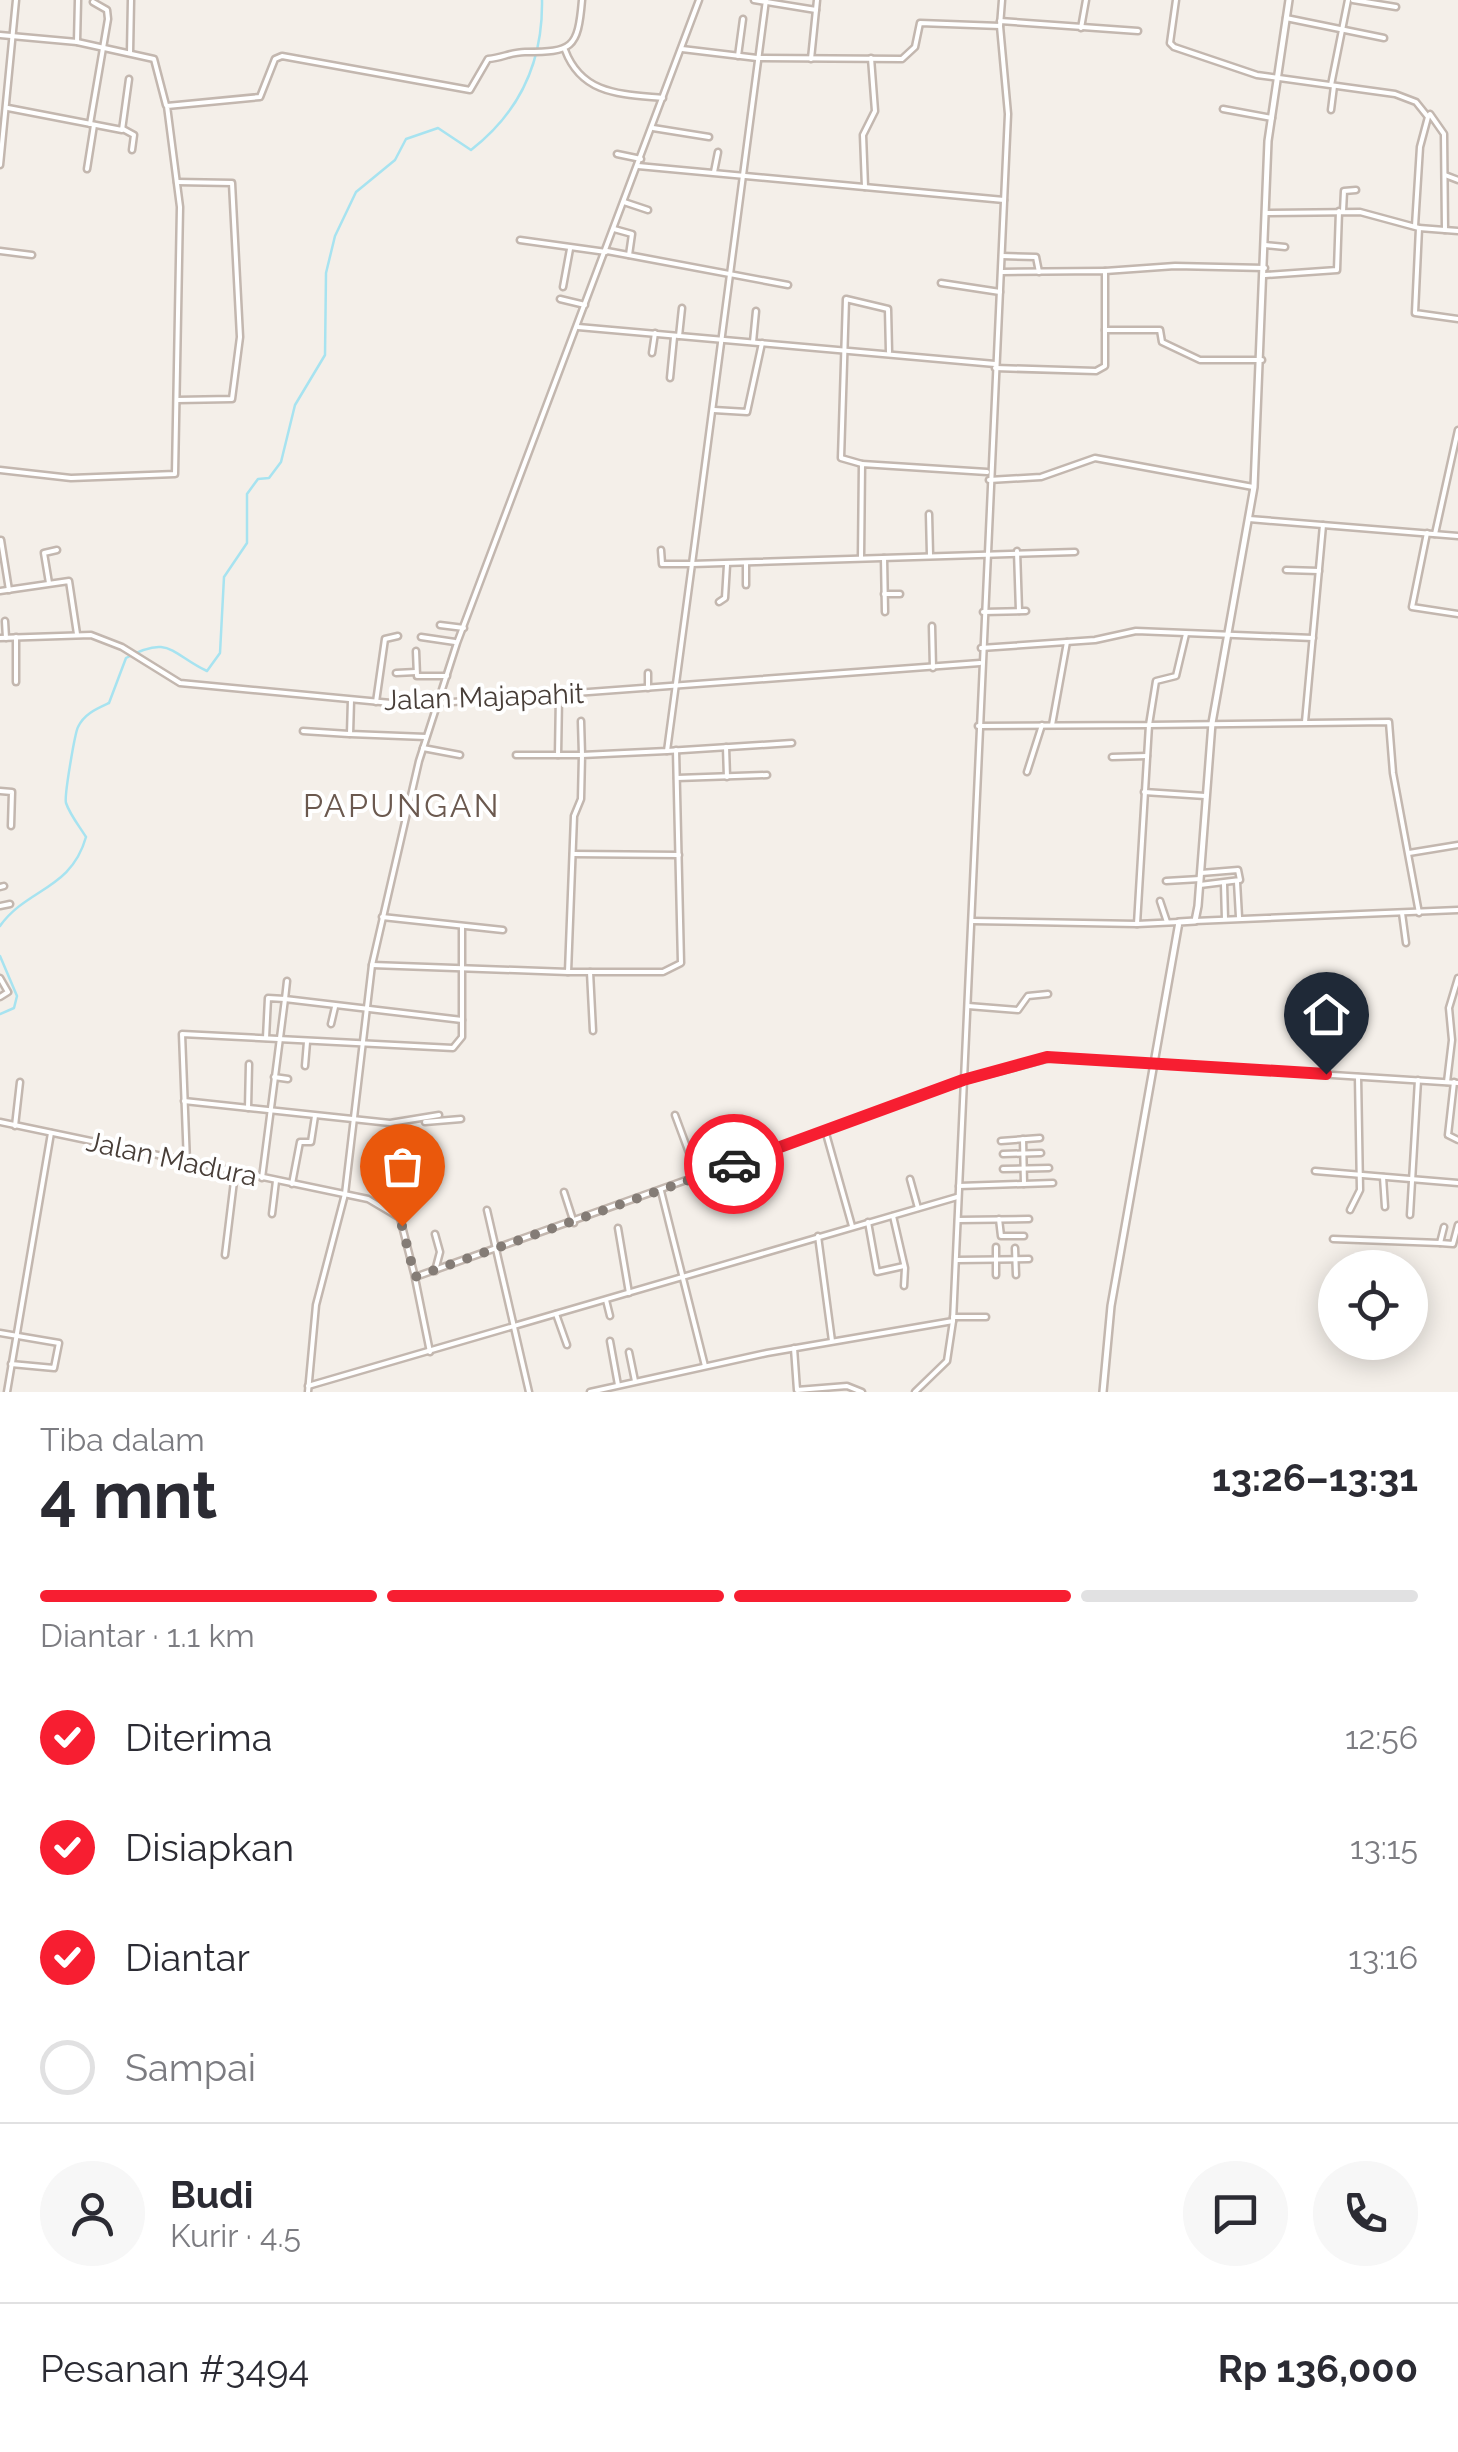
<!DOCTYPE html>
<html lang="id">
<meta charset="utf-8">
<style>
:root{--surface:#fff;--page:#f7f7f7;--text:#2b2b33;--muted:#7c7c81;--line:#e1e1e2;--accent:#f71e31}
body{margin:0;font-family:Raleway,sans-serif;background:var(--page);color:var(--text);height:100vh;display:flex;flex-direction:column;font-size:38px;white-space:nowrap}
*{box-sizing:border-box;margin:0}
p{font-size:32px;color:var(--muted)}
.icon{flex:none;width:55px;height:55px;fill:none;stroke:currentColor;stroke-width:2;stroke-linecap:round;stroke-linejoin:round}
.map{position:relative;height:1392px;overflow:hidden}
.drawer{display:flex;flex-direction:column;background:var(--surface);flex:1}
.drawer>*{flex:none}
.tools{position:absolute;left:1318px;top:1250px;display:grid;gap:20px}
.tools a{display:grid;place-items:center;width:110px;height:110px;border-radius:50%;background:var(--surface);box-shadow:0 5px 25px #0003;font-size:50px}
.pin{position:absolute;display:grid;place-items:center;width:85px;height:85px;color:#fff;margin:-102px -42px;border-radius:50% 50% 50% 0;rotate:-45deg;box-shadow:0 0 10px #0007}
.pin .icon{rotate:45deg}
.courier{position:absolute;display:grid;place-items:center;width:100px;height:100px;margin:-50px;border:8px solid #f71e31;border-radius:50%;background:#fff;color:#222;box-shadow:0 2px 12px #0007}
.head em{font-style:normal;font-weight:700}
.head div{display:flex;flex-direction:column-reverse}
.head{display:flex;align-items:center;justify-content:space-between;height:170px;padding:0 40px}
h1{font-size:65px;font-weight:700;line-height:75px}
.bar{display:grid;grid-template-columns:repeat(4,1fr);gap:15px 10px;align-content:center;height:120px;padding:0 40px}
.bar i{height:12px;border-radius:8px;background:var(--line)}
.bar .current{background:var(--accent)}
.bar p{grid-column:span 4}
.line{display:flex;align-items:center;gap:25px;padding:0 40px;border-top:2px solid var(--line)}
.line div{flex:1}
.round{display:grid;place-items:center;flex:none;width:105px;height:105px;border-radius:52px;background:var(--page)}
ol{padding:0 40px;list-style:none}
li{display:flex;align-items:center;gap:30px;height:110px}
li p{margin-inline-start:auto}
li .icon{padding:10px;border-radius:50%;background:var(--accent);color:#fff;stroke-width:4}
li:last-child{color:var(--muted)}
li i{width:55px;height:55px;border:5px solid var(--line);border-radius:50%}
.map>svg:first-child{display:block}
</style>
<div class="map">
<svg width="1458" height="1392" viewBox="0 0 1458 1392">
<rect width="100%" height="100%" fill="#f4efe9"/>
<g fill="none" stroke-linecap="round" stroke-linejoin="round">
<g stroke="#a7e3f0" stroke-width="2.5">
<path d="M0 926C27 888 71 890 86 837 80 827 70 815 66 803 64 796 75 733 78 727 84 714 96 709 109 703L126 658C170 634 171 654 207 671L220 653 224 577 247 543V494L258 479 269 478 281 462 295 405 325 355 326 273 335 236 356 192 395 160 406 139 438 128 471 150C520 112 543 61 542 0"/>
<path d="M0 956 17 996 14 1008 0 1014"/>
</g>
<defs>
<g id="minor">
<path d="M754 0 816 10"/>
<path d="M1176 0 1170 43 1174 47 1257 75 1395 94 1416 102 1428 117 1420 147 1415 226"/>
<path d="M1353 0 1396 7"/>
<path d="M1286 18 1384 38"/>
<path d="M1000 21 1138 31"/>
<path d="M1081 28 1086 0"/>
<path d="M0 35 77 42 154 59 166 105"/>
<path d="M77 42 78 0"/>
<path d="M682 49 757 58 902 59 915 47 920 23 1000 26"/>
<path d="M565 50C582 95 621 94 663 98"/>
<path d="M130 53 131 0"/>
<path d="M738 56 743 19"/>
<path d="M811 59 817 0"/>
<path d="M1331 85 1348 0"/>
<path d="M8 108 122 130 129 79"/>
<path d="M1223 109 1272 118"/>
<path d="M1331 110 1334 86"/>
<path d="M1430 114 1444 134 1445 230"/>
<path d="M90 124 108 19 107 10 93 2"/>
<path d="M653 128 709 137"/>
<path d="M123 129 134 135 132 150"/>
<path d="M617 154 641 159"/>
<path d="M0 165 16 0"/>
<path d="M638 166 1004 200"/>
<path d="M87 169 94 125"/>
<path d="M714 172 718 152"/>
<path d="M1445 175 1458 180"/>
<path d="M177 182 232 183 240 337 232 399 177 400"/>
<path d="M865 187 863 135 875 111 871 58"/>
<path d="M624 202 648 210"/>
<path d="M1343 211 1344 191 1356 190"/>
<path d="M1266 213 1360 212 1419 228 1415 313 1458 319"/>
<path d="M1419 228 1458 231"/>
<path d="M614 229 632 234 629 255"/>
<path d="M520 240 606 252"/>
<path d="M1265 245 1285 247"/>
<path d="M0 251 32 255"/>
<path d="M607 251 788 285"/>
<path d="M1002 256 1036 257 1039 272"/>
<path d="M1105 271 1175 266 1265 268"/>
<path d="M1265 275 1337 270 1339 211"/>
<path d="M941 283 1000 292"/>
<path d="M563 287 570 249"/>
<path d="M560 299 585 305"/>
<path d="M578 327 995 364"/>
<path d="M1105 330H1160L1162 342 1200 360H1262"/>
<path d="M679 336 682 308"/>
<path d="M753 342 756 311"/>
<path d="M652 353 655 333"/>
<path d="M995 368 1096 371 1105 366V271L1002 272"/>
<path d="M670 378 674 337"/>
<path d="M714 410 747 412 762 343"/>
<path d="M862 464 841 458 846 299 888 309 889 352"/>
<path d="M0 470 71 478 175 474 180 207 167 106 260 97 275 59 282 56 470 90 488 59C502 58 511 52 525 52 572 52 578 49 582 0"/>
<path d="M989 480 1041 477 1095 458 1253 487"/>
<path d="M929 514 930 555"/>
<path d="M1249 519 1458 536"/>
<path d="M1427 533 1412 607 1458 614"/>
<path d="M1435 534 1458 430"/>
<path d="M1 540 9 590"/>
<path d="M661 550 662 564H692L766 0"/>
<path d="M1017 551 1019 611"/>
<path d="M861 558 862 464 987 472"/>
<path d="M884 558 885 612"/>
<path d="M746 564V585"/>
<path d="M1286 570 1319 571"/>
<path d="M49 583 44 553 57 550"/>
<path d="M0 591 69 581 77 634"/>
<path d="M884 594H900"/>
<path d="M719 602 725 598 727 565"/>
<path d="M983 612 1026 611"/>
<path d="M5 621 6 638"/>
<path d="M440 625 464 628"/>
<path d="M932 626 933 668"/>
<path d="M421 637 455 642"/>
<path d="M0 638 91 635 122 647 180 683 412 705 980 663"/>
<path d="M981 648 1095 640 1136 631 1313 638"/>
<path d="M416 651 417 676H447"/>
<path d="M396 673 416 672"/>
<path d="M16 682V637"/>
<path d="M648 688V673"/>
<path d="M351 700 350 734 426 737"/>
<path d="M376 702 385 639 398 636"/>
<path d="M1305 722 1323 525"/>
<path d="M1052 725 1067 642"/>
<path d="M978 726 1149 725 1156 681 1176 676 1186 634"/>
<path d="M303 731 349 734"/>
<path d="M726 747 727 777"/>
<path d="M423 748 460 755"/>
<path d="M667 751 792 743"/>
<path d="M516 755H582L581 721"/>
<path d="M558 755 559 696"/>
<path d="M1112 757 1147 756"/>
<path d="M1027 772 1042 725"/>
<path d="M677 778 767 775"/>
<path d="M0 791 12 792 11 826"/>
<path d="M1144 792 1205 796"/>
<path d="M1409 853 1458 845"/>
<path d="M573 854 679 855"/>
<path d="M1166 881 1200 879"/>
<path d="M1237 882 1239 917"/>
<path d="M1224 884 1225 919"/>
<path d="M1200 885 1240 880 1238 870 1201 873"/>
<path d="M0 887 4 886"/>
<path d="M1160 901 1167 922"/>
<path d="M0 906 10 904"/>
<path d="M1402 913 1406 943"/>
<path d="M382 917 503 930"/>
<path d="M972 921 1137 924"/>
<path d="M1195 921 1458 910"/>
<path d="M1179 922 1137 924 1149 725 1389 722 1393 773 1419 913"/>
<path d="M372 965 568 972 574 816 581 799 582 755 667 751 692 564 1075 552"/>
<path d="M568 972H663L681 963 676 750"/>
<path d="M590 972 593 1031"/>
<path d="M0 978 8 992 0 997"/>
<path d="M968 1006 1018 1010 1028 996 1048 994"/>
<path d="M331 1024 335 1007"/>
<path d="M266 1038 268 998 285 999 287 981"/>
<path d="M305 1066 307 1042"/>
<path d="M274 1077 288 1079"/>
<path d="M1447 1082 1452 1040 1449 1008 1458 978"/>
<path d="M1454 1082 1448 1135 1458 1140"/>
<path d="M184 1101 390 1123 439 1115"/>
<path d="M248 1108 249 1064"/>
<path d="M675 1115 698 1177"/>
<path d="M0 1122 368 1199 400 1218 415 1277 963 1081 1054 1057 1458 1083"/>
<path d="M425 1122 461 1119"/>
<path d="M15 1126 20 1082"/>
<path d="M825 1130 852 1226"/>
<path d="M1023 1139 1024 1184"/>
<path d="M1001 1141 1040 1138"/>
<path d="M1003 1154 1041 1153"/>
<path d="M187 1163 182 1034 453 1048 462 1037V927"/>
<path d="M1003 1169 1049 1168"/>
<path d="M1315 1171 1458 1183"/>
<path d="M1383 1177 1385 1207"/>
<path d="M262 1178 285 999 462 1020"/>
<path d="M910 1179 918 1208"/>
<path d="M292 1184 300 1142H311L315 1116"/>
<path d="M959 1186 1053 1183"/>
<path d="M661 1191 705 1366"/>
<path d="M564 1192 574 1223"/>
<path d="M487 1210 529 1392"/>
<path d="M1350 1210 1360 1190 1358 1077"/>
<path d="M272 1214 276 1181"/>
<path d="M1410 1215 1418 1080"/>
<path d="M893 1216 905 1268 904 1286"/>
<path d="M999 1219 1001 1236H1024"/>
<path d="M958 1220 1029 1219"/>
<path d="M868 1222 877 1272 904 1266"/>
<path d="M1444 1227 1440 1243 1453 1244 1458 1225"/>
<path d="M618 1228 629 1293"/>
<path d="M435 1234 440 1252 435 1271"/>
<path d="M818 1236 832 1341"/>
<path d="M1333 1239 1440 1243"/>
<path d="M1015 1248 1016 1275"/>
<path d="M225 1255 235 1173"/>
<path d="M957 1260 1029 1259"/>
<path d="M996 1275V1247"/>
<path d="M415 1278 430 1352"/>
<path d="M606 1300 610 1316"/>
<path d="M556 1314 567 1345"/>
<path d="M953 1317H986"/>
<path d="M0 1333 59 1343 54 1368 11 1364"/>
<path d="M610 1341 618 1385"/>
<path d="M794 1348 797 1390 847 1386 862 1392"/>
<path d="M629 1352 635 1381"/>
<path d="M308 1386 957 1197"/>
<path d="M7 1392 51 1133"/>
<path d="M308 1392 316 1305 345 1194 372 965 419 761 457 643 699 0"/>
<path d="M590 1392 767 1353 953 1321 1008 114 1000 26 1002 0"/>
<path d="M915 1392 947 1361 953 1321"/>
</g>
<path id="tertiary" d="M1103 1392 1111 1306 1179 922 1195 921 1198 906 1212 723 1254 487 1268 141 1289 0"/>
</defs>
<use href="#minor" stroke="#c3b7af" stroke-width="9"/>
<use href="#tertiary" stroke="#c3b7af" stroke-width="10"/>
<use href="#minor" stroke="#fff" stroke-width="4"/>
<use href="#tertiary" stroke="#fff" stroke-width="5"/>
</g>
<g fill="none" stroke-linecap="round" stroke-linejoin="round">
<path stroke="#847c76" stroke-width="10" stroke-dasharray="0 18" d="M402 1226 415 1277 734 1164"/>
<path stroke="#f71e31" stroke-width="12" d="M734 1164 963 1080 1047 1057 1326 1074"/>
</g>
<g text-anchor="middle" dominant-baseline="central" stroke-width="8" stroke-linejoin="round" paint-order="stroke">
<g font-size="28" fill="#483e38" stroke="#fff">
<text transform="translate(484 697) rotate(-2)">Jalan Majapahit</text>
<text transform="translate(172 1159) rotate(12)">Jalan Madura</text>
</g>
<g font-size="32" letter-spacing="2.5" fill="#6b594f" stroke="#fff">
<text x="402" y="805">PAPUNGAN</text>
</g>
</g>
</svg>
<div class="tools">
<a><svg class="icon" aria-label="locate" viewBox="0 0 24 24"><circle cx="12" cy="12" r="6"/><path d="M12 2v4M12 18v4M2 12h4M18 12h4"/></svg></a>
</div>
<div class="pin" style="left:402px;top:1226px;background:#ea580c"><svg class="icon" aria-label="bag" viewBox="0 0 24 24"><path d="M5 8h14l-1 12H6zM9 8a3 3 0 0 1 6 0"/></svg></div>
<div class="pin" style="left:1326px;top:1074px;background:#1f2937"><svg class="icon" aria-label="home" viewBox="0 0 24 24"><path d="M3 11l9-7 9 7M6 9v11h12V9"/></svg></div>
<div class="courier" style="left:734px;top:1164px"><svg class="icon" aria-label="car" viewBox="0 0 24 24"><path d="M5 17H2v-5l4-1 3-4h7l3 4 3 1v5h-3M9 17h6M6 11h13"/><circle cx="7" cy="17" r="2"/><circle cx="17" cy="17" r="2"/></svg></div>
</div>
<section class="drawer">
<div class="head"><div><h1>4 mnt</h1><p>Tiba dalam</p></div><em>13:26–13:31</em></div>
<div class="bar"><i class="current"></i><i class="current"></i><i class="current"></i><i></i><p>Diantar · 1.1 km</p></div>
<ol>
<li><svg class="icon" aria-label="check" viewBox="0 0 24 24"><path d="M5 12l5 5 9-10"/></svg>Diterima<p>12:56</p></li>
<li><svg class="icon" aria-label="check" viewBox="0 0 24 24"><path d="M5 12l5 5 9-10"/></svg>Disiapkan<p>13:15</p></li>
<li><svg class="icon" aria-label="check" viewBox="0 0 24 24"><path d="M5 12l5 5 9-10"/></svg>Diantar<p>13:16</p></li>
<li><i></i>Sampai</li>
</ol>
<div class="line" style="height:180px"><a class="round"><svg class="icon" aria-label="person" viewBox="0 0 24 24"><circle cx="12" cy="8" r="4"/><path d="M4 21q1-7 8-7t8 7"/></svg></a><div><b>Budi</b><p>Kurir · 4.5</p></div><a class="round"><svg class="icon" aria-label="chat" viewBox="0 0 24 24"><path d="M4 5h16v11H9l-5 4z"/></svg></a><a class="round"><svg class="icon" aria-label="phone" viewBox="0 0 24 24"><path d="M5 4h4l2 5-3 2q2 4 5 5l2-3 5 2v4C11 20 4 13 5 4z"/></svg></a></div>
<div class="line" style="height:130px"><div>Pesanan #3494</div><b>Rp 136,000</b></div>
</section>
